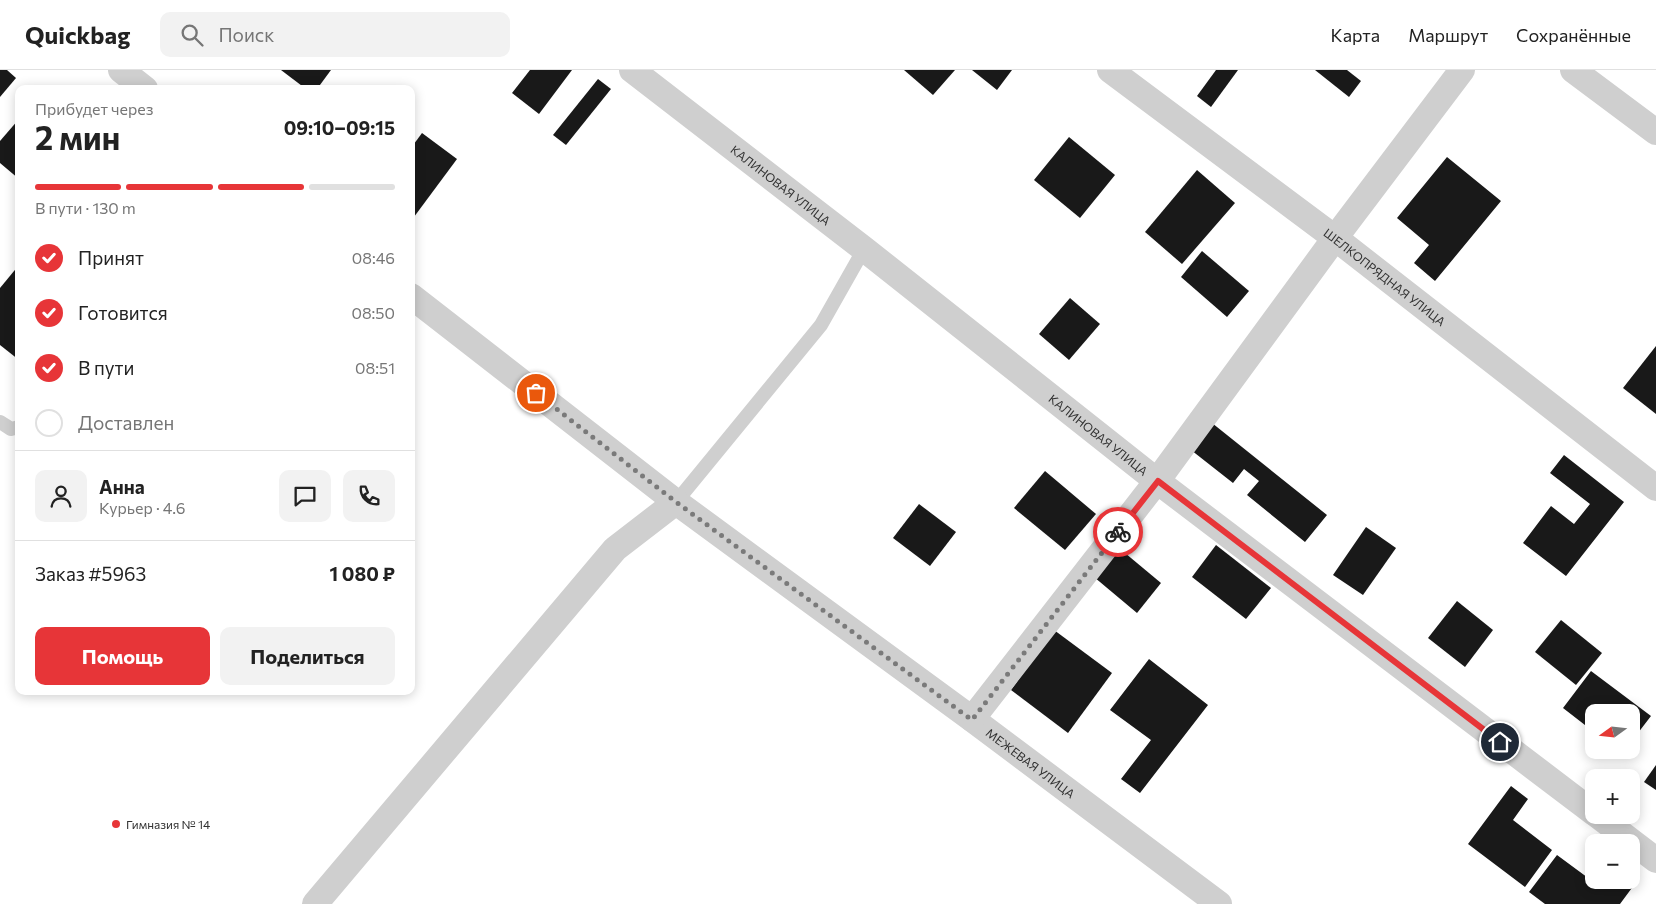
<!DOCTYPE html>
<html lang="ru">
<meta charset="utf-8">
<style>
:root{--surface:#fff;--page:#f2f2f2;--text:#222;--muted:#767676;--line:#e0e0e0;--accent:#e73538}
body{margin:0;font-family:Commissioner,sans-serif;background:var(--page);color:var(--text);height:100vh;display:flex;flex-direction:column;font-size:19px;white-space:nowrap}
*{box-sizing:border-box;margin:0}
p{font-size:16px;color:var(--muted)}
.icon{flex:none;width:28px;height:28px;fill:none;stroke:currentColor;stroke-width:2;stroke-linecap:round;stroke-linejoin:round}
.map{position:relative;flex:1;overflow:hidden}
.side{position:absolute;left:15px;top:15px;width:400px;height:610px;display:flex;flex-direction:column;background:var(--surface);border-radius:10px;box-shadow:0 2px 12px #0003}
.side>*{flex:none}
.needle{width:32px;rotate:255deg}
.tools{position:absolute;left:1585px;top:634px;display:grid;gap:10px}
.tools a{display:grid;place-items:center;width:55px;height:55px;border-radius:10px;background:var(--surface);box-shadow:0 2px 12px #0003;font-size:25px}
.pin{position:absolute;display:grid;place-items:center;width:42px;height:42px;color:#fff;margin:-21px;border:2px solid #fff;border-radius:50%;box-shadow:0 1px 5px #0007}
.courier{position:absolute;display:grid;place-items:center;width:50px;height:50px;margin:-25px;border:4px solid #e73538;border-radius:50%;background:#fff;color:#222;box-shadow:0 1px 6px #0007}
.summary em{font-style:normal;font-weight:700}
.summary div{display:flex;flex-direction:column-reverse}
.summary{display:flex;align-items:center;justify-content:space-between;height:85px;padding:0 20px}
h1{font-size:32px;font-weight:700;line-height:38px}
.bar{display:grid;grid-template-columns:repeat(4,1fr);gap:8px 5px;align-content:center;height:60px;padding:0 20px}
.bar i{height:6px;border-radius:4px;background:var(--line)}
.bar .current{background:var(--accent)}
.bar p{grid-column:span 4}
.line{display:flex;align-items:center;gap:12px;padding:0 20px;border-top:1px solid var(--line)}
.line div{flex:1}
.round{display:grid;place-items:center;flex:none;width:52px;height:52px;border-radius:10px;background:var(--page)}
ol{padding:0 20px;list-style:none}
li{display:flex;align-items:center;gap:15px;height:55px}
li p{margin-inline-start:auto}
li .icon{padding:5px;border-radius:50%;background:var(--accent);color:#fff;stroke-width:4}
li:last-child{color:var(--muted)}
li i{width:28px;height:28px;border:2px solid var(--line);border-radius:50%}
.button{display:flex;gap:10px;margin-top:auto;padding:10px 20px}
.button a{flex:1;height:58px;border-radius:10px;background:var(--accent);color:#fff;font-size:20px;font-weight:700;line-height:58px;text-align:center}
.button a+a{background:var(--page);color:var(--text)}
header{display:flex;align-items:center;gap:30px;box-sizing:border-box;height:70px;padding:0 25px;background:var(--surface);border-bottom:1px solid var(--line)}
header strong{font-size:24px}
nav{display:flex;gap:28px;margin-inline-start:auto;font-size:18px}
.search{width:350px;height:45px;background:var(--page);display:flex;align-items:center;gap:12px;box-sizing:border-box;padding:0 18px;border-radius:10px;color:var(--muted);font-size:19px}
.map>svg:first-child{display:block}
</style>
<header>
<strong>Quickbag</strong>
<div class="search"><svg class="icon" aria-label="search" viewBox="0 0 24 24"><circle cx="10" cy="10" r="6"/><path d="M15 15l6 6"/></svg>Поиск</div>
<nav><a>Карта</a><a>Маршрут</a><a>Сохранённые</a></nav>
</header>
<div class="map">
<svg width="1656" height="834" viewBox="0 0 1656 834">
<rect width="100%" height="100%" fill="#fff"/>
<g fill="#191919">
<path d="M0 0H7L16 8 0 27Z"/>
<path d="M281 0H331L317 19H306Z"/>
<path d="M530 0H572L539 44 512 23Z"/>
<path d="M904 0H955L933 25Z"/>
<path d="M972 0H1012L997 20Z"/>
<path d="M1216 0H1238L1211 37 1197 26Z"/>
<path d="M1315 0H1347L1361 11 1349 27Z"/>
<path d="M598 9 611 19 566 75 553 65Z"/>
<path d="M19 49V109L0 93V71Z"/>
<path d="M422 63 457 89 411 151V78Z"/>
<path d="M1069 67 1115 105 1080 148 1034 110Z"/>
<path d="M1447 87 1501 131 1435 211 1414 193 1429 175 1397 148Z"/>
<path d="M1197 100 1235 133 1182 194 1145 162Z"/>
<path d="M1202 181 1249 221 1227 247 1181 207Z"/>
<path d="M19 195V290L0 275V218Z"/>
<path d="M1070 228 1100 254 1069 290 1039 264Z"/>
<path d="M1656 276V344L1623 318Z"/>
<path d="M1212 353 1327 445 1305 472 1247 425 1259 411 1244 399 1233 413 1191 380Z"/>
<path d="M1564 385 1624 432 1566 506 1523 473 1551 436 1574 454 1590 434 1550 403Z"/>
<path d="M1045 401 1096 444 1065 480 1014 438Z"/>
<path d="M919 434 956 462 930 496 893 468Z"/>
<path d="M1366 457 1396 478 1363 525 1333 505Z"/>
<path d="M1216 475 1271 518 1246 549 1192 507Z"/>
<path d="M1119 478 1161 513 1137 543 1094 507Z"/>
<path d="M1457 531 1493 560 1465 597 1428 568Z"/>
<path d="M1561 550 1602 583 1576 615 1535 582Z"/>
<path d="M1054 560 1112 603 1068 663 1011 620Z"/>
<path d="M1149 589 1208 635 1140 723 1121 709 1151 670 1110 640Z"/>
<path d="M1591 601 1651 646 1631 672V642H1594V662L1563 638Z"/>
<path d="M1656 695V720L1644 712Z"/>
<path d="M1511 716 1528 729 1513 750 1552 780 1525 817 1468 774Z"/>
<path d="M1557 785 1599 816 1603 810H1631V807L1637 811 1620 834H1545L1529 822Z"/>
</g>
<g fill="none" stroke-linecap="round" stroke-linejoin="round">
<g stroke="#cfcfcf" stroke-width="14">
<path d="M0 352 11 359 19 357"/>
<path d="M676 432 821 255 864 179"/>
</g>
<g stroke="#cfcfcf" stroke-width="26">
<path d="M121 0 145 19"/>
<path id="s1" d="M632 0 864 179 1157 411 1594 743"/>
<path id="s2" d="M1110 0 1335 168 1656 418"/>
<path d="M1573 0 1656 62"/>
<path id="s3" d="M411 226 676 432 972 649 1219 834"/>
<path d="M972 649 1157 411 1335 168 1462 0"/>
<path d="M1597 745 1656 790"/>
<path d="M315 834 615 479 676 432"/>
</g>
</g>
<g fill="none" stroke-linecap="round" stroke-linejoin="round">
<path stroke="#7a7a7a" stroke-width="5" stroke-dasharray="0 9" d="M536 323 676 432 972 650 1118 462"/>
<path stroke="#e73538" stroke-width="6" d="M1118 462 1158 411 1500 672"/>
</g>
<circle fill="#e73538" stroke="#fff" stroke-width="2" cx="116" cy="754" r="5"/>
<g text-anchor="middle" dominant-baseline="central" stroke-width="5" stroke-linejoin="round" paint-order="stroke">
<g font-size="12" fill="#323232" stroke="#fff">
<text stroke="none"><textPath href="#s1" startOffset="188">КАЛИНОВАЯ УЛИЦА</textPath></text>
<text stroke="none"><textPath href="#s2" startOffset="344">ШЕЛКОПРЯДНАЯ УЛИЦА</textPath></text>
<text stroke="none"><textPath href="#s1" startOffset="592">КАЛИНОВАЯ УЛИЦА</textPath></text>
<text stroke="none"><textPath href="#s3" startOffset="776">МЕЖЕВАЯ УЛИЦА</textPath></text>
</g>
<g font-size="12" fill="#323232" stroke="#fff" text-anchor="start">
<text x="126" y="754">Гимназия № 14</text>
</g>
</g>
</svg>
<div class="tools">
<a><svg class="needle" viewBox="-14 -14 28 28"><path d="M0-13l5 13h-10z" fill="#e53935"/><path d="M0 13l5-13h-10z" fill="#767676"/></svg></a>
<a>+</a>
<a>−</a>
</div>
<div class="pin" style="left:536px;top:323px;background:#ea580c"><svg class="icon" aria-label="bag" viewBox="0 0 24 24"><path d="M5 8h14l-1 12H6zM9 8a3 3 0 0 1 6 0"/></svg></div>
<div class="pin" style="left:1500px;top:672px;background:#1f2937"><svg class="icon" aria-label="home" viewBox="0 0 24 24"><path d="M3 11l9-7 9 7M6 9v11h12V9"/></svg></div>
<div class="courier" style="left:1118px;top:462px"><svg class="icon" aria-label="bike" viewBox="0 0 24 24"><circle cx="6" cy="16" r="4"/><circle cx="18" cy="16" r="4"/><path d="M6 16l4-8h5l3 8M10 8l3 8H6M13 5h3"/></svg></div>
<section class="side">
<div class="summary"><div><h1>2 мин</h1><p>Прибудет через</p></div><em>09:10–09:15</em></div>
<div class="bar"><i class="current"></i><i class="current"></i><i class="current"></i><i></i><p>В пути · 130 m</p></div>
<ol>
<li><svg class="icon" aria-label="check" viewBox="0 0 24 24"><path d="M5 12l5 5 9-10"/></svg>Принят<p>08:46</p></li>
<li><svg class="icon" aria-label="check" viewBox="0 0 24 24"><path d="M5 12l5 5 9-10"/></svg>Готовится<p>08:50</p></li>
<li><svg class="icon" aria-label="check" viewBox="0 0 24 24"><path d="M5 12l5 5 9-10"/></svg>В пути<p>08:51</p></li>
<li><i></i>Доставлен</li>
</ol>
<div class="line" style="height:90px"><a class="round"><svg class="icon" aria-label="person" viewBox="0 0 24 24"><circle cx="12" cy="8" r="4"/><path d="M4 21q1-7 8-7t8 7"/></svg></a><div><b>Анна</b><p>Курьер · 4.6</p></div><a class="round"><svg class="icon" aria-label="chat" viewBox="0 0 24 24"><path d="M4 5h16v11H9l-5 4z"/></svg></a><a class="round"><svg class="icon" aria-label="phone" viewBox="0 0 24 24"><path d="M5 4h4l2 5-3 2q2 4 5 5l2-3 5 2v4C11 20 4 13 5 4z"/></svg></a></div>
<div class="line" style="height:65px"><div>Заказ #5963</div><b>1 080 ₽</b></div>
<div class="button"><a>Помощь</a><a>Поделиться</a></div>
</section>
</div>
